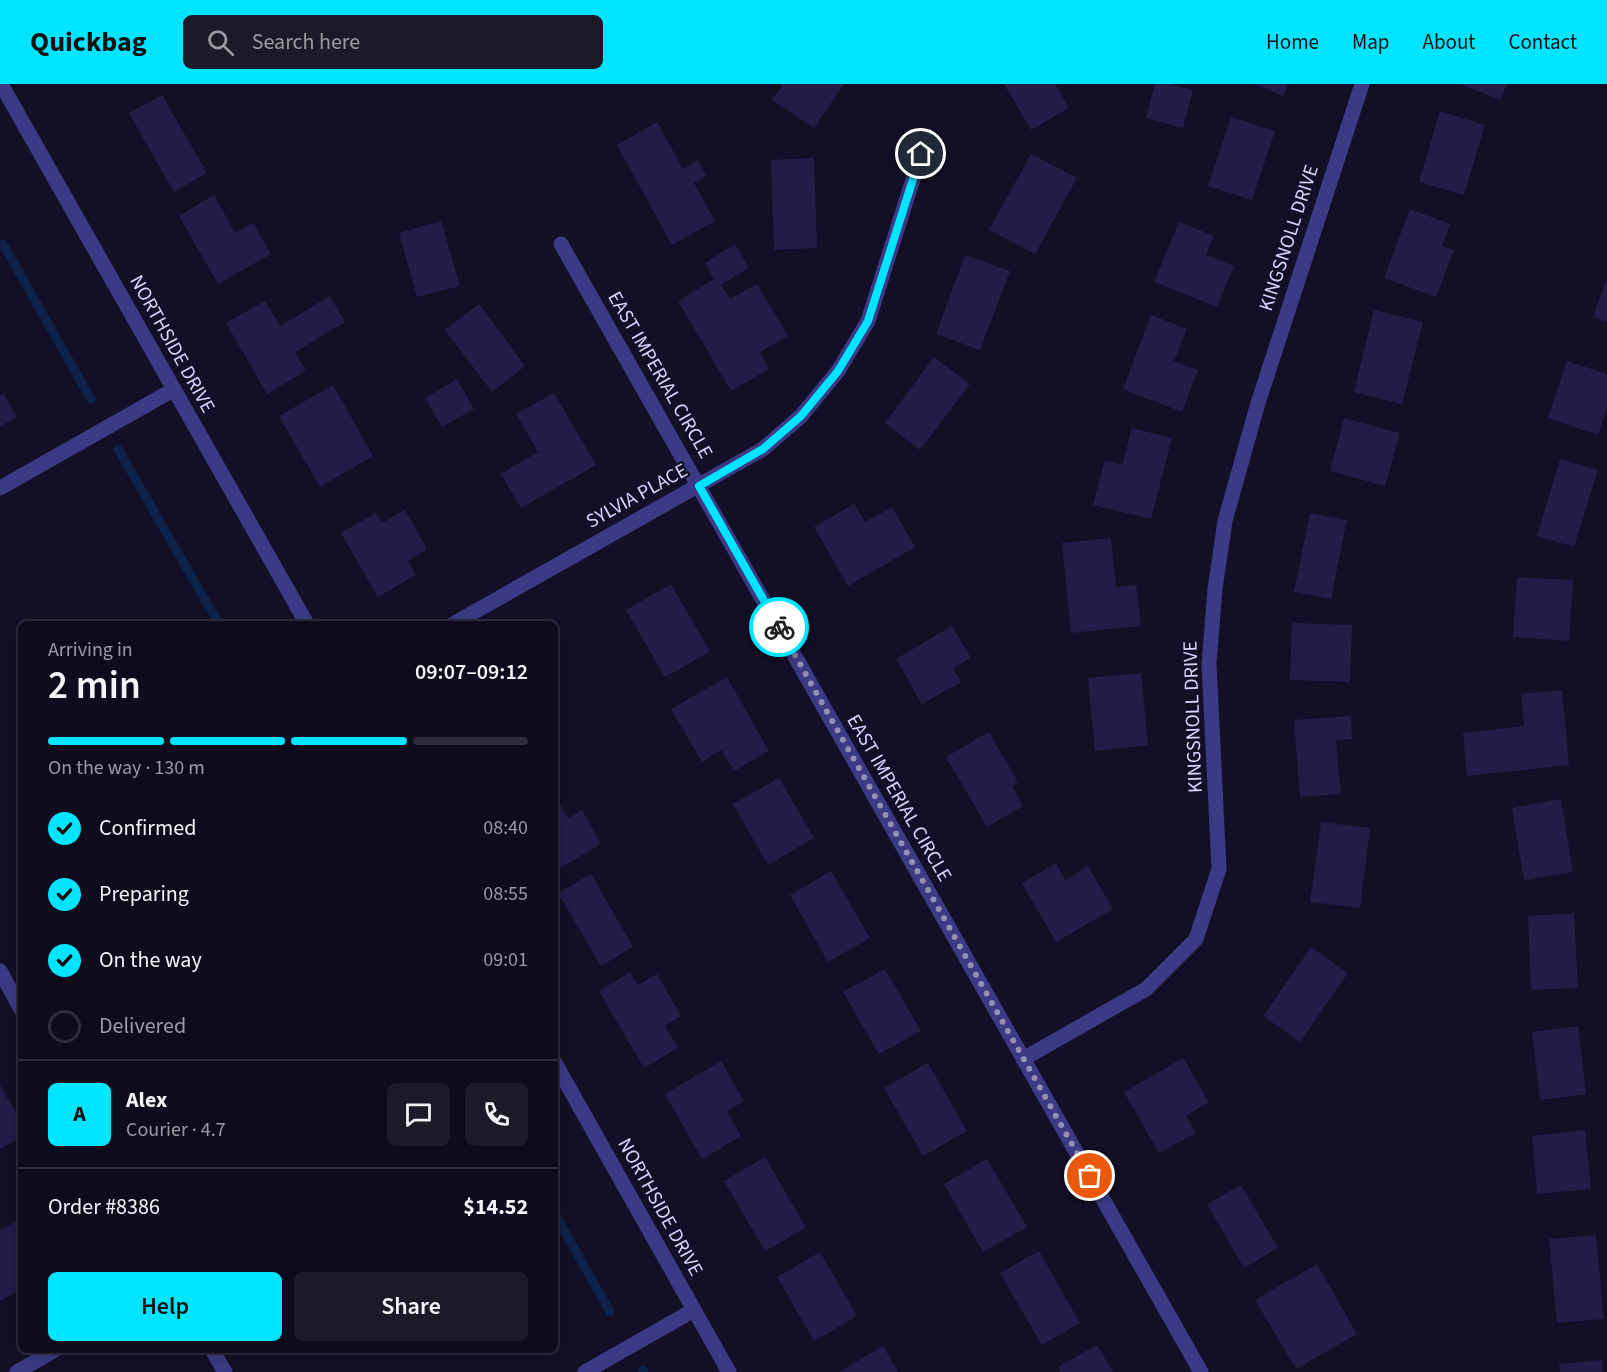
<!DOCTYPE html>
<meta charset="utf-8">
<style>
:root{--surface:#0e0b1c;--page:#1c1929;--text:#f1f3f6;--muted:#9b9ba3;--line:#2e2b3b;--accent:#00e5ff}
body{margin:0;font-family:"Source Sans 3",sans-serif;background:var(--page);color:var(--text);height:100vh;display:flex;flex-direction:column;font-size:22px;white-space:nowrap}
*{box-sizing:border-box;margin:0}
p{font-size:20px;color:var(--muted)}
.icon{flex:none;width:33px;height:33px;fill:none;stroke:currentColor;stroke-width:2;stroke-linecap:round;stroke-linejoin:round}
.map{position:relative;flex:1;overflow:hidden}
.panel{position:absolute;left:18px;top:537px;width:540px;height:732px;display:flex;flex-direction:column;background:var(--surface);border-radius:9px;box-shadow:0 3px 15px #0003,0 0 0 2px var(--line)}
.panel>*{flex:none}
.pin{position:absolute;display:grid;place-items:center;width:51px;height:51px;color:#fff;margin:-26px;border:3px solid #fff;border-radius:50%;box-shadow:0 2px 6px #0007}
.courier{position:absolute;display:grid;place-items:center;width:60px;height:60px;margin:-30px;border:4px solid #00e5ff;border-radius:50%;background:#fff;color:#222;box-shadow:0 2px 8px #0007}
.summary em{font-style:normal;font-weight:600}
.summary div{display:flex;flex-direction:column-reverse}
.summary{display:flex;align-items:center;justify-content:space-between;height:102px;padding:0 30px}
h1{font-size:39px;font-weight:600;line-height:45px}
.bar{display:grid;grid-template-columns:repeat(4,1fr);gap:9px 6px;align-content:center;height:72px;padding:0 30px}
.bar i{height:8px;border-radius:4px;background:var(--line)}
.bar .active{background:var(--accent)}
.bar p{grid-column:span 4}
.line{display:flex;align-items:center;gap:15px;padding:0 30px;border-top:2px solid var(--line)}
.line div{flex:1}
.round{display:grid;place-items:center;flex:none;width:63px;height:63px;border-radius:9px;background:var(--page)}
ol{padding:0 30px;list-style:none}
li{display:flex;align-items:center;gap:18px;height:66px}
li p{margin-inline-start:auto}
li .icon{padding:6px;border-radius:50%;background:var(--accent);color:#111;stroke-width:4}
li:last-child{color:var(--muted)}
li i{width:33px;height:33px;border:3px solid var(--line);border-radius:50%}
.action{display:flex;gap:12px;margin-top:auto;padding:12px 30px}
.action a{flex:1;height:69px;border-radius:9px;background:var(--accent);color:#111;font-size:24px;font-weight:600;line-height:69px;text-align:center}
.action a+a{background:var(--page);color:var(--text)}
header{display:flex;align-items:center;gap:36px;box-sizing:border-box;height:84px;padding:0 30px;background:var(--accent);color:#111}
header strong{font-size:28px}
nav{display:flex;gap:33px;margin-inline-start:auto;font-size:21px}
.search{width:420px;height:54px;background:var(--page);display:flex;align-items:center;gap:15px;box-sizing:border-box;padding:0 21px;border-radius:9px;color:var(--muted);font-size:22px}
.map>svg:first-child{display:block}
</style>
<header>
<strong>Quickbag</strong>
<div class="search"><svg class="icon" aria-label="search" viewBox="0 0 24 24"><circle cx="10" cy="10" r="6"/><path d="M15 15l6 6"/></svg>Search here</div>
<nav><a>Home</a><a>Map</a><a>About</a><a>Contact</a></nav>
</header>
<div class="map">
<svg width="1607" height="1288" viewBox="0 0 1607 1288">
<rect width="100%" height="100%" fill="#130f26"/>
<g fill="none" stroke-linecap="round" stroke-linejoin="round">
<g stroke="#0c2248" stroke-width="9">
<path d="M3 160 91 315"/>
<path d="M118 365 219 540"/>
<path d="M555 1130 610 1228"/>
<path d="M643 1286 644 1288"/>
</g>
</g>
<g fill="#241b47">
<path d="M783 0H844L814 44 772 16Z"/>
<path d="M1004 0H1055L1069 24 1031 46Z"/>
<path d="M1155 0H1168L1193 6 1183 44 1146 34Z"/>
<path d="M1255 0H1288L1283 12Z"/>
<path d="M1461 0H1507L1500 16Z"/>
<path d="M162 11 207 89 174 108 129 29Z"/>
<path d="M1440 27 1485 41 1464 111 1419 98Z"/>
<path d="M1231 33 1275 47 1252 116 1208 102Z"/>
<path d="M657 38 683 85 698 76 706 92 694 99 715 137 672 161 617 61Z"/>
<path d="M1031 70 1077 94 1035 170 989 146Z"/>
<path d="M814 74 817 164 774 166 771 76Z"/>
<path d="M214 111 235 149 253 139 271 170 218 200 179 132Z"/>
<path d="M1410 125 1450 140 1442 162 1454 166 1436 213 1384 194Z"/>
<path d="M441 137 460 202 417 213 399 149Z"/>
<path d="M1179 138 1214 152 1206 171 1234 182 1217 223 1154 198Z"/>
<path d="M735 160 749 184 721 201 730 215 757 200 788 252 760 268 769 285 731 307 678 217 714 195 705 179Z"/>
<path d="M965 171 1010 187 980 266 936 250Z"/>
<path d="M1607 194V238L1593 233Z"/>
<path d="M330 212 345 238 295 268 306 287 267 310 226 239 265 217 280 242Z"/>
<path d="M479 220 525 282 492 308 445 246Z"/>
<path d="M1374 226 1423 238 1402 320 1354 308Z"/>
<path d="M1151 231 1187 245 1174 277 1198 286 1182 328 1123 305Z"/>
<path d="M934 273 970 300 920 366 885 339Z"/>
<path d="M1567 277 1607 290V324L1598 351 1548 334Z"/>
<path d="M457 295 474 325 442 343 425 314Z"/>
<path d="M333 301 373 372 320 403 279 332Z"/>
<path d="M554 309 596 381 521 424 501 390 538 368 516 330Z"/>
<path d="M4 310 17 333 0 343V312Z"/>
<path d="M1344 334 1400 349 1385 402 1330 387Z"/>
<path d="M1132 344 1172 354 1151 435 1093 421 1105 376 1122 381Z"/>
<path d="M1560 375 1598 386 1574 463 1537 452Z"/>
<path d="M854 420 865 438 892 423 915 463 848 502 814 443Z"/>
<path d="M405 426 427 465 408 477 416 491 378 513 341 449 376 429 382 439Z"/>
<path d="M1310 429 1347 436 1331 515 1294 508Z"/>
<path d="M1111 454 1116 503 1136 501 1141 542 1071 549 1062 459Z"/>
<path d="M1517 493 1573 496 1569 557 1513 553Z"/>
<path d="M671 500 710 568 665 593 626 526Z"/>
<path d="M1292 539 1352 541 1350 598 1290 596Z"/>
<path d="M952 542 971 574 953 584 961 598 922 620 896 575Z"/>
<path d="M1141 589 1148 661 1095 667 1088 594Z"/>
<path d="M727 593 769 667 734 687 721 666 702 678 671 625Z"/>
<path d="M1562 606 1569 681 1467 692 1463 649 1524 642 1521 610Z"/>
<path d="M1351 632 1352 655 1336 656 1341 710 1300 713 1294 636Z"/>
<path d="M989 648 1018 698 1012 702 1023 722 987 743 946 673Z"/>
<path d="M779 694 814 754 768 781 733 720Z"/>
<path d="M555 712 568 734 582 726 601 760 555 787Z"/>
<path d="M1561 715 1573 788 1524 796 1512 724Z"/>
<path d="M1321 738 1370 744 1360 824 1310 818Z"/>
<path d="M1056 779 1065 796 1088 782 1113 825 1056 858 1022 799Z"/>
<path d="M831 787 870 854 828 878 790 811Z"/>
<path d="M591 790 633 863 601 882 558 809Z"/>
<path d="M1574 829 1578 904 1531 906 1528 832Z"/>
<path d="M1311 863 1348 889 1300 958 1263 932Z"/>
<path d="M885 885 921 947 879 970 843 908Z"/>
<path d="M630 888 638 901 657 890 681 932 665 942 678 964 644 984 599 907Z"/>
<path d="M1578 942 1586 1010 1540 1016 1532 948Z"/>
<path d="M1183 974 1209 1018 1186 1032 1196 1049 1159 1069 1124 1008Z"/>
<path d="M721 977 744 1017 727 1027 741 1052 702 1075 665 1010Z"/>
<path d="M928 979 967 1047 923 1072 884 1004Z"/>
<path d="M0 1001 21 1038V1053L0 1065Z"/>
<path d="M1585 1046 1591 1105 1537 1110 1532 1052Z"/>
<path d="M765 1073 806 1144 765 1167 724 1097Z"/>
<path d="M987 1075 1027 1143 983 1168 944 1100Z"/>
<path d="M1241 1101 1278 1164 1244 1184 1207 1120Z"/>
<path d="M21 1134V1205L0 1217V1147Z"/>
<path d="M1596 1151 1604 1235 1557 1239 1549 1155Z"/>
<path d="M1039 1167 1080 1239 1042 1261 1000 1189Z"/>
<path d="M820 1168 857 1232 814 1257 777 1193Z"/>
<path d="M1317 1180 1357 1250 1296 1285 1255 1216Z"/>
<path d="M1097 1261 1113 1288H1061L1058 1283Z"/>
<path d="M883 1262 898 1288H839Z"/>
<path d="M1602 1276 1603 1288H1560L1559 1280Z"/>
</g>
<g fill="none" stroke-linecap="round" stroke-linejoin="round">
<g stroke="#3d3a85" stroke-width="15">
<path d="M1 0 307 540"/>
<path d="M561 160 1201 1288"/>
<path d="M0 404 173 306"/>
<path d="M453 540 763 365 801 332 838 287 868 237 921 70"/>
<path d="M0 887 21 925"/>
<path d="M1023 975 1146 905 1196 855 1219 785 1209 580 1215 505 1225 437 1258 319 1362 0"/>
<path d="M555 979 729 1288"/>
<path d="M212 1266 225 1288"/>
<path d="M17 1288 55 1266"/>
<path d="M585 1288 694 1226"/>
</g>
</g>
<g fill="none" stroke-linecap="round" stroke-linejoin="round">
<path stroke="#948fb3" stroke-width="6" stroke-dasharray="0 10.8" d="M779 543 1090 1092"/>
<path stroke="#00e5ff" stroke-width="8" d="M779 543 699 402 763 365 801 332 838 287 868 237 921 70"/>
</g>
<g text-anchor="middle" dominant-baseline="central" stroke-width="4.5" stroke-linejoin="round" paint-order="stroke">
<g font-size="20" fill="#d9d4ff" stroke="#130f26">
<text transform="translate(1289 154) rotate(-72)">KINGSNOLL DRIVE</text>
<text transform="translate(172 260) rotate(61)">NORTHSIDE DRIVE</text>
<text transform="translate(660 291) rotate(60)">EAST IMPERIAL CIRCLE</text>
<text transform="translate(637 412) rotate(-29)">SYLVIA PLACE</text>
<text transform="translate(1193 633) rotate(-92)">KINGSNOLL DRIVE</text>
<text transform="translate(899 714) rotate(60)">EAST IMPERIAL CIRCLE</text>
<text transform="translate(660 1123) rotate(61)">NORTHSIDE DRIVE</text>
</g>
</g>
</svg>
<div class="pin" style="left:1090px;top:1092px;background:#ea580c"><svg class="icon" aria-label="bag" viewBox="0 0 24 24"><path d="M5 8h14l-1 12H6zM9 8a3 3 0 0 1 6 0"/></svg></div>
<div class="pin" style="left:921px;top:70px;background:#1f2937"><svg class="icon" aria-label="home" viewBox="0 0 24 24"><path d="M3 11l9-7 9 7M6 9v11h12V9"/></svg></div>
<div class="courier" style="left:779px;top:543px"><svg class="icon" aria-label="bike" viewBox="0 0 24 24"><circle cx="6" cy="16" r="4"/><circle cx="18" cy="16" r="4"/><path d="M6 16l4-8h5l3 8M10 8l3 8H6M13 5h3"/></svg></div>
<section class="panel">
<div class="summary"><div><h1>2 min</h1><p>Arriving in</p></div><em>09:07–09:12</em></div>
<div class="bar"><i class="active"></i><i class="active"></i><i class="active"></i><i></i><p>On the way · 130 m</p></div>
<ol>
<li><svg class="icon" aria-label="check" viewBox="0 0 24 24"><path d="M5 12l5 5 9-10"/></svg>Confirmed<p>08:40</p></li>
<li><svg class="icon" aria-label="check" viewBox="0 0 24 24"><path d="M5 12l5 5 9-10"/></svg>Preparing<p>08:55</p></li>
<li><svg class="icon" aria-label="check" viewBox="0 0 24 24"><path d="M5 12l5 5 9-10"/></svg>On the way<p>09:01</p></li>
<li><i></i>Delivered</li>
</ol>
<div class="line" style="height:108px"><b class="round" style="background:var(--accent);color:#111">A</b><div><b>Alex</b><p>Courier · 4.7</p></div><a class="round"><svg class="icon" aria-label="chat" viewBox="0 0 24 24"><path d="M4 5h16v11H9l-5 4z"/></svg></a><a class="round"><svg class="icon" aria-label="phone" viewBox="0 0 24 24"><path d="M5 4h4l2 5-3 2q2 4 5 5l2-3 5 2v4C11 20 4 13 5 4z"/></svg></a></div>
<div class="line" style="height:78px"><div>Order #8386</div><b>$14.52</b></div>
<div class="action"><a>Help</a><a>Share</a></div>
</section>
</div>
